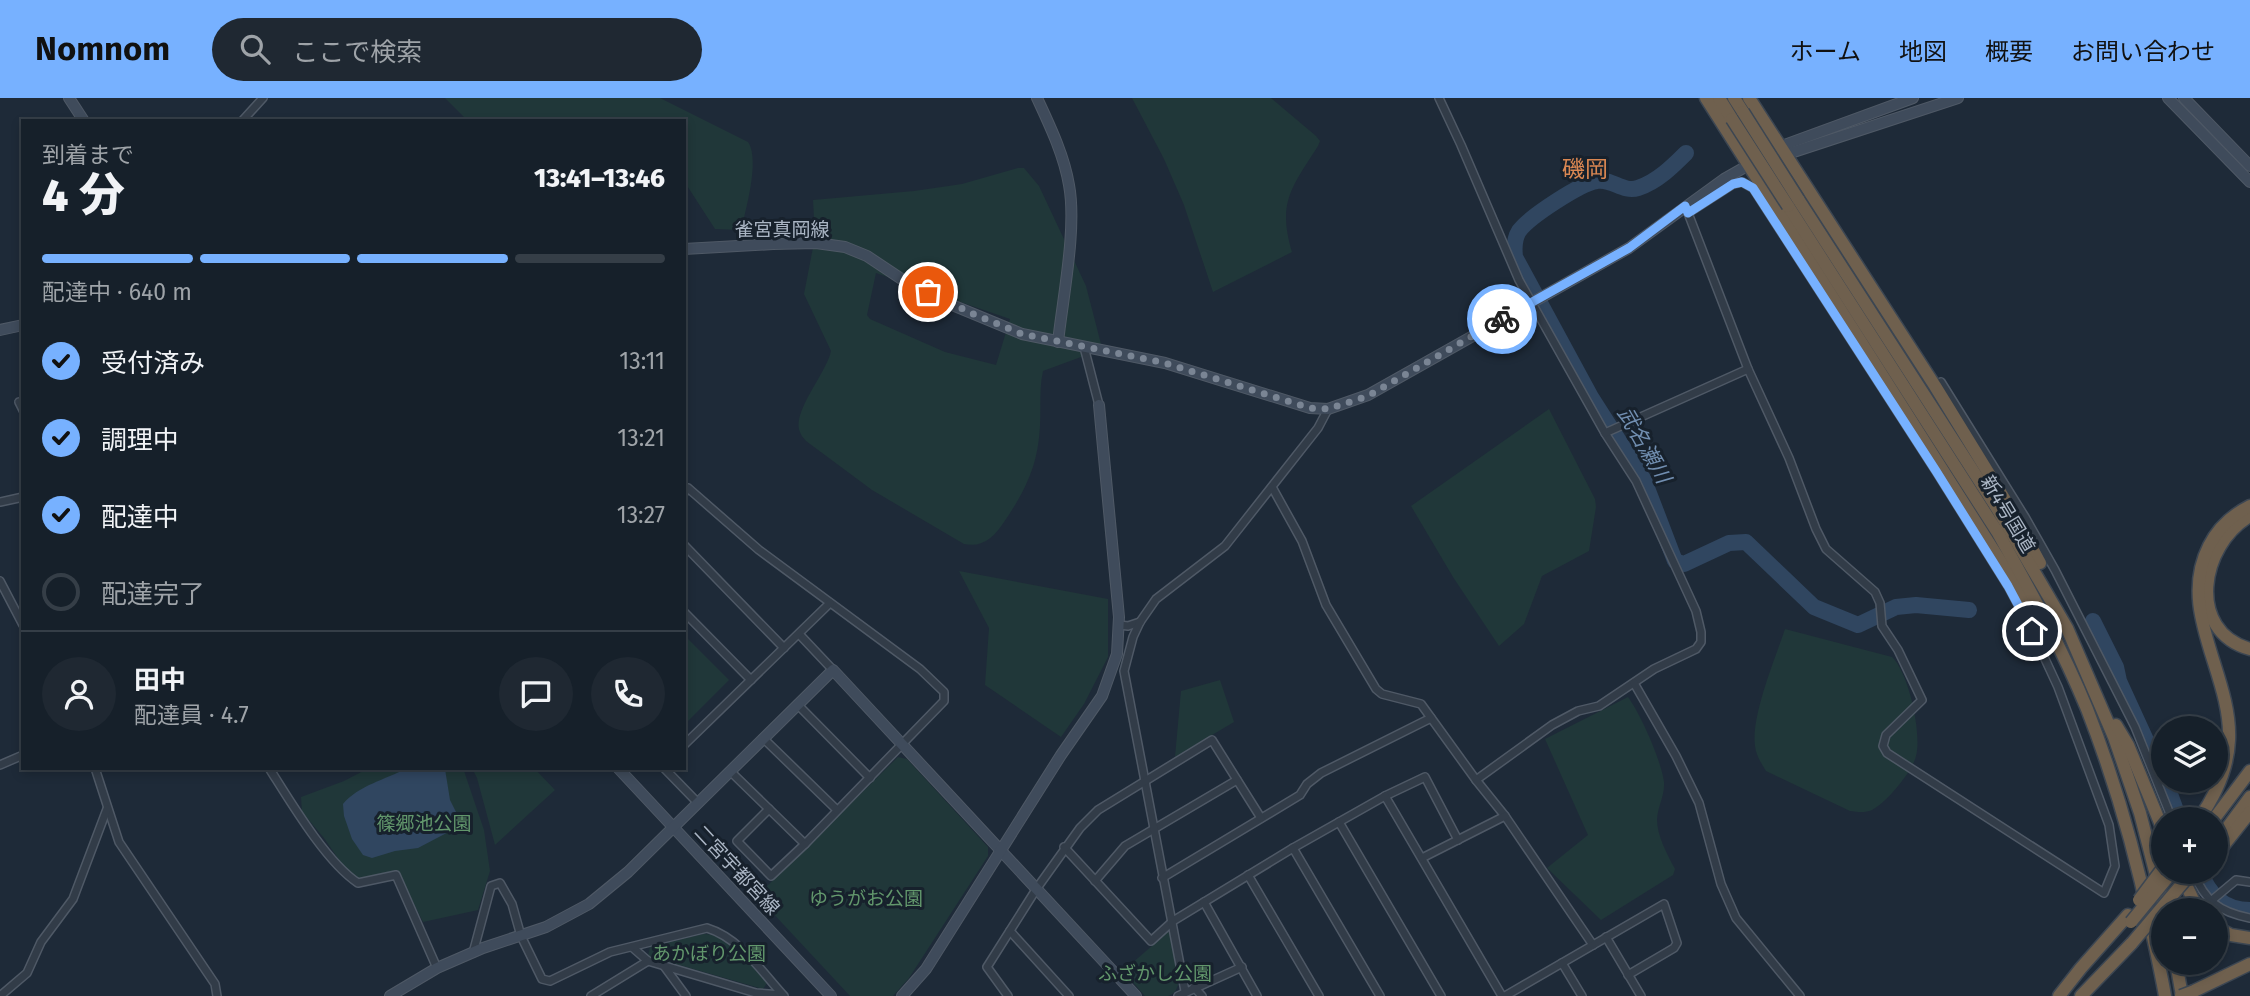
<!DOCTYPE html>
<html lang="ja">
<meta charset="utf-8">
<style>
:root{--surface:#16202a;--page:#1f2832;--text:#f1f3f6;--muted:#9ea3a8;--line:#353e47;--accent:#77b1ff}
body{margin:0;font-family:"Fira Sans","Noto Sans JP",sans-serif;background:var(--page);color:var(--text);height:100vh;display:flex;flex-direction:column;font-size:26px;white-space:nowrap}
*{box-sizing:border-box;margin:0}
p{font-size:23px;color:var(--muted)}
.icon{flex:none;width:38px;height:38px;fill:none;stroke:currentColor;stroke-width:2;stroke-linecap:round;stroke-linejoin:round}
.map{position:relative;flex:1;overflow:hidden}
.drawer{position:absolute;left:21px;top:21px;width:665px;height:651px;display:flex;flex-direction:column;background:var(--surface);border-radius:0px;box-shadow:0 4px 10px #0003,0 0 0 2px var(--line)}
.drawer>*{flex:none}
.tools{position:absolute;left:2151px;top:618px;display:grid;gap:14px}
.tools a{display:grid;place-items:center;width:77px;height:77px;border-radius:50%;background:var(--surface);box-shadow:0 4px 10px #0003,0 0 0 2px var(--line);font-size:35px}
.pin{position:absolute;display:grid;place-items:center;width:60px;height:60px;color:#fff;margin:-30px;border:4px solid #fff;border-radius:50%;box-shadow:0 2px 7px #0007}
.courier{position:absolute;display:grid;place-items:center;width:70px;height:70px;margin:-35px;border:5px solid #77b1ff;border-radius:50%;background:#fff;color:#222;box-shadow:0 2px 9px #0007}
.head em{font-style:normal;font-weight:800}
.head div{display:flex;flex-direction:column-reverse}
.head{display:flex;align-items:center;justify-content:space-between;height:119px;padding:0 21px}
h1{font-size:46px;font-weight:800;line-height:52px}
.bar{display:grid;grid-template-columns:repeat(4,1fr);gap:10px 7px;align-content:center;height:84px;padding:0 21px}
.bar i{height:9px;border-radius:5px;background:var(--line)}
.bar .active{background:var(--accent)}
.bar p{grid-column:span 4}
.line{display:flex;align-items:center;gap:18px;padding:0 21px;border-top:2px solid var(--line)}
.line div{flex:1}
.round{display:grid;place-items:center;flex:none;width:74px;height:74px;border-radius:37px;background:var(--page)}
ol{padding:0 21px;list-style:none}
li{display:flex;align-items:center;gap:21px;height:77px}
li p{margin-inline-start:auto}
li .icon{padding:7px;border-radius:50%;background:var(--accent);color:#111;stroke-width:4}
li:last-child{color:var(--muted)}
li i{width:38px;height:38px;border:4px solid var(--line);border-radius:50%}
header{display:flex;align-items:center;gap:42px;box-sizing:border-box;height:98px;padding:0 35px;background:var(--accent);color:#111}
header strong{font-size:33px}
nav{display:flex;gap:38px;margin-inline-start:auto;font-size:24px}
.search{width:490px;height:63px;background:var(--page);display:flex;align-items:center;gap:18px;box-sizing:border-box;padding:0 24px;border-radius:38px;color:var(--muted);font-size:26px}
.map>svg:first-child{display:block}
</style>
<header>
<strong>Nomnom</strong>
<div class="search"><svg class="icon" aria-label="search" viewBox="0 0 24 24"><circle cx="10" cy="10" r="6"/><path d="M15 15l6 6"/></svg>ここで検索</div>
<nav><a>ホーム</a><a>地図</a><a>概要</a><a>お問い合わせ</a></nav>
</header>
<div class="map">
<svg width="2250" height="898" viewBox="0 0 2250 898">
<rect width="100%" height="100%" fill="#1e2a38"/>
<g fill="#203739" fill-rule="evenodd">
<path d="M445 0H660L748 44C760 61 746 111 741 132L715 131 684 83V23H468Z"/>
<path d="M1132 0H1271L1316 38 1320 43 1318 48C1292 89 1277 104 1292 154L1213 194 1184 107 1164 61Z"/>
<path d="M1018 70H1024L1039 88 1086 188 1101 246 1100 252 1043 273C1039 291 1041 309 1040 328 1038 367 1026 392 1004 424 994 439 983 450 964 446L872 392 806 343C804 340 801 338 800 334 791 315 827 274 831 253L804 196 815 139 813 102 914 93 962 86ZM876 175 1010 221 996 267 945 254 870 221 867 217Z"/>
<path d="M1549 311 1595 401 1596 409 1589 453 1542 478 1524 526 1499 548 1453 479 1411 408Z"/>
<path d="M959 473 1108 501V559L1084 606 1061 639 985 587 989 530Z"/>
<path d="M1785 531 1892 559C1909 575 1922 636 1916 658 1913 673 1886 705 1872 712 1865 715 1858 714 1850 713L1766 673C1761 665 1756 657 1755 648 1751 618 1775 561 1785 531Z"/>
<path d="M684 537 729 582 684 627Z"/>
<path d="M1220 582 1234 624 1175 659 1181 593Z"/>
<path d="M1628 599C1641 617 1661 662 1664 684 1665 697 1658 708 1657 721 1657 738 1667 756 1675 771L1673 777 1601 822 1547 770 1588 737 1545 641Z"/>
<path d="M898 659 907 661 988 749V758L909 880 893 898H850L757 798Z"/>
<path d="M369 670H463L484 732 490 773 478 812 423 824 397 772 358 781 346 772 324 740 302 714 301 699 344 683Z"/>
<path d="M472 670H534L555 692 495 747 477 680Z"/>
<path d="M1168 834 1171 835C1174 849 1189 893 1168 898 1162 898 1152 898 1145 898L1123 873Z"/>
<path d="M703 836C731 836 749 866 767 885L763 891 648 858 650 849Z"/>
</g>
<path fill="#304660" d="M407 670 445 671 450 702 459 720 458 729 418 750 395 753 372 760 363 757 352 741 344 718 343 706C359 687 385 682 407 670Z"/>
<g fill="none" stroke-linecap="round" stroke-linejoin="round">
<g stroke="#304660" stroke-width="16">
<path d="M1686 55C1673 68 1657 84 1638 90 1623 95 1612 80 1597 83 1581 85 1529 119 1519 133 1514 141 1514 150 1515 159L1591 299 1644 382 1675 463 1684 466 1729 445 1746 444 1814 509 1858 527 1896 509 1916 507 1969 512"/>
<path d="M2093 523 2116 569 2119 583 2146 642 2155 654 2163 676"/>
<path d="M2165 682 2179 721"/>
<path d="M2200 774C2210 797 2223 812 2250 812"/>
</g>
<defs>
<g id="street">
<path d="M1439 0 1461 47 1519 182 1605 335 1636 383 1696 513 1701 534V544L1696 551 1654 571 1599 608 1578 613 1552 627 1476 682"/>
<path d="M242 23 263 0"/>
<path d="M1685 109 1688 115 1748 271 1789 360 1816 431 1826 451 1875 494 1880 505 1882 528 1898 552 1922 602 1886 637 1883 648 1887 655 2104 795 2115 768 2109 727 2058 589 2032 533 2008 488 1936 373 1753 90 1742 84 1733 86 1688 115"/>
<path d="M1084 249 1099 307"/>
<path d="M1941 284 2025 419 2055 472 2135 629 2172 721"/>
<path d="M19 304 23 312"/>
<path d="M1605 335 1748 271"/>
<path d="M1272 389 1302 443 1326 507 1376 591 1382 596 1421 606 1476 682 1505 718 1593 847"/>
<path d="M684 395 688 390 759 452 920 571 944 594V603L805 746 730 673"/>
<path d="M0 404 23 399"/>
<path d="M684 447 784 550"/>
<path d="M0 483 23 527"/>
<path d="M684 514 751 582"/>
<path d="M1119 527 1128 528 1140 524"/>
<path d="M799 536 833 572"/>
<path d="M1634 585 1676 658 1699 705 1721 786 1736 820 1800 898"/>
<path d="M798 607 870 680"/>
<path d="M763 640 837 712"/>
<path d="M684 647 830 505"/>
<path d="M0 667 23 657"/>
<path d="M95 670 119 744 215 886 217 898"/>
<path d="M269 670C290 703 326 764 358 785L396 777 437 870"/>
<path d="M664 670 697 704"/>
<path d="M1385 698 1425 679 1458 742"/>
<path d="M769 711 737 743 771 778 805 746"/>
<path d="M1339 724 1441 898"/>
<path d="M1064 749 1151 843 1173 823 1293 750 1385 698 1502 898"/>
<path d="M1293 750 1380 898"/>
<path d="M1422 760 1505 718"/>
<path d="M2193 774C2205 803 2219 814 2250 820"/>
<path d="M1248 777 1319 898"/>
<path d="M1162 780 1300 697 1307 686 1321 675 1431 620"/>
<path d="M1095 783 1125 748 1237 682"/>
<path d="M2211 803 2236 782 2250 784"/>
<path d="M1204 804 1257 898"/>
<path d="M1010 833 1069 898"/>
<path d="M1606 839 1641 898"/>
<path d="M632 849 648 863 756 895 782 897"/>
<path d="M473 855 491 788 500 785 512 806 521 838 542 881 550 883 610 854 707 830C740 840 762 874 784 898"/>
<path d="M1562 865 1582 898"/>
<path d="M664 868 686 898"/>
<path d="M1194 889 1202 898"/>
<path d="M1185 893 1124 573 1133 539 1140 524 1156 501 1225 448 1318 330 1328 311"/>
<path d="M0 898 27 875 41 844 73 801 107 711"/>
<path d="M591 898 648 863"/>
<path d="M1008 898 987 869 1037 790 1080 730 1098 712 1212 642 1261 720"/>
<path d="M1178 898 1242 869"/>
<path d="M1505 898 1664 806 1677 845 1674 850 1628 877"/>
</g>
<g id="secondary">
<path d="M69 0 84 23"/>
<path d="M1037 0C1050 28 1064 57 1069 87 1077 130 1063 198 1058 244"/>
<path d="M2168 0 2250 84"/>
<path d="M2184 0 2250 68"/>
<path d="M1776 50 1913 0"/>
<path d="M1766 63 1958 0"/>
<path d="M684 151 773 146 816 145 845 149 867 158 903 182 952 207 1022 236 1165 265 1310 310 1328 311 1368 297 1629 150 1724 81 1754 64"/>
<path d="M0 232 23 227"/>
<path d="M618 670 831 898"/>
<path d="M390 898 437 870 483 850 546 829 589 806 628 774 833 572 1136 898"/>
<path d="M902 898 926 871 1061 657 1102 598 1117 556 1119 519 1099 307"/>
</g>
<g id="highway">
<path d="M1706 0 2034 516"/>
<path d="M1719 0 1732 21"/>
<path d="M1734 0 1743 14"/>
<path d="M1749 0 1935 288 2013 415 2040 465"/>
<path d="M1798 101 1995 407 2067 530 2114 639 2140 715 2165 812"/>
<path d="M1788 108 1998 435C2030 492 2062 550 2087 611 2114 680 2135 753 2150 825 2155 849 2161 874 2165 898"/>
<path d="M2250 418C2200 447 2186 533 2250 551"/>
<path d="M2116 627 2128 647 2163 732"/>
<path d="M2199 721C2215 698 2228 670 2229 642 2232 576 2176 513 2209 448 2218 430 2232 417 2250 408"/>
<path d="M2214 721 2250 673"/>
<path d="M2216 745 2250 699"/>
<path d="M2216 757 2250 714"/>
<path d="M2180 774 2198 812"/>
<path d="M2216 829 2231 837 2250 840"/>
<path d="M2176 864 2182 898"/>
<path d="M2194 893 2250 866"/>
<path d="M2059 898 2081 870 2128 817"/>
<path d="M2081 898 2132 845"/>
</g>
</defs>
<use href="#street" stroke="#4f5966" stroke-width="10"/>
<use href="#secondary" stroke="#4f5966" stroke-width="12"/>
<use href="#highway" stroke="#3c4652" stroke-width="15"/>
<use href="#street" stroke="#323c48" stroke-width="7"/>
<use href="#secondary" stroke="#3f4b5b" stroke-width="10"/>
<use href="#highway" stroke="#6f604e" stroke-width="12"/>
<defs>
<g id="highway-bridge">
<path d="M1743 14 1798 101"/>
<path d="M1732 21 1788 108"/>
<path d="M2139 802 2163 770"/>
<path d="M2131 824 2172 774"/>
<path d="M2132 845 2192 774"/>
<path d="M2181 898 2194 893"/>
</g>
</defs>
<use href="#highway-bridge" stroke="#3c4652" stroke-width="15" stroke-linecap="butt"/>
<use href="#highway-bridge" stroke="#6f604e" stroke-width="12"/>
</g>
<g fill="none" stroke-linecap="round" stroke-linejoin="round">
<path stroke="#7a8594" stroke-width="7" stroke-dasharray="0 12.6" d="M928 194 971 215 1022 236 1165 265 1310 310 1328 311 1368 298 1502 221"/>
<path stroke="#77b1ff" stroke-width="9" d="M1502 221 1629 150 1685 108 1688 115 1733 86 1742 84 1753 90 1936 373 2008 488 2032 533"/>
</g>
<g text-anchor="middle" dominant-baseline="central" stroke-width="6" stroke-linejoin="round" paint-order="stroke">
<g font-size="19" fill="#abb6c5" stroke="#17212c">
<text x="782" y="131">雀宮真岡線</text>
<text transform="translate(2008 416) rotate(59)">新4号国道</text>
<text transform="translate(737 772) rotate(47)">二宮宇都宮線</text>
</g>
<g font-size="19" fill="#62976c" stroke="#17212c">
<text x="424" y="725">篠郷池公園</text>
<text x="866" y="800">ゆうがお公園</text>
<text x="709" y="855">あかぼり公園</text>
<text x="1155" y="875">ふざかし公園</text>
</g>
<g font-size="21" font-style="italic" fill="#718eb0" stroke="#17212c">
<text transform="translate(1644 347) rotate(60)">武名瀬川</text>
</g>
<g font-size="23" fill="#da8752" stroke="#17212c">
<text x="1585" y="71">磯岡</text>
</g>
</g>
</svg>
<div class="tools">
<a><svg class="icon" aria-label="layers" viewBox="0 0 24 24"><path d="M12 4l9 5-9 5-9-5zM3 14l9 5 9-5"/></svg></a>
<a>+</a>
<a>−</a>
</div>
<div class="pin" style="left:928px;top:194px;background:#ea580c"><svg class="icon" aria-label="bag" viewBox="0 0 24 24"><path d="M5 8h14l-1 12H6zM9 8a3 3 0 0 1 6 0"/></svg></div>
<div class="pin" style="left:2032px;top:533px;background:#1f2937"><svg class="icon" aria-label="home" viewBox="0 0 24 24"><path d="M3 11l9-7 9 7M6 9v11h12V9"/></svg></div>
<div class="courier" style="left:1502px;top:221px"><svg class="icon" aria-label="bike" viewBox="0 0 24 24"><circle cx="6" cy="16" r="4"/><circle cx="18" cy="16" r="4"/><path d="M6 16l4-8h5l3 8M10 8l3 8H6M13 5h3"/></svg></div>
<section class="drawer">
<div class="head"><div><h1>4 分</h1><p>到着まで</p></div><em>13:41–13:46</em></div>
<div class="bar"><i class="active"></i><i class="active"></i><i class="active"></i><i></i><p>配達中 · 640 m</p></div>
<ol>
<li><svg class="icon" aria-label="check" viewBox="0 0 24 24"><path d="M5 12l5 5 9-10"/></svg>受付済み<p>13:11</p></li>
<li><svg class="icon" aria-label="check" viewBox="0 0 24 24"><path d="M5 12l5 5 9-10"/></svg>調理中<p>13:21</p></li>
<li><svg class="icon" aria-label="check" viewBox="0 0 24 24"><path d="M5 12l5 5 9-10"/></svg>配達中<p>13:27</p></li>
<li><i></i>配達完了</li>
</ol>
<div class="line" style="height:126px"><a class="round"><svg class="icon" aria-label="person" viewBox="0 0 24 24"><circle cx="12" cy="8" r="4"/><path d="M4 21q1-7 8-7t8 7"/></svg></a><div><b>田中</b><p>配達員 · 4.7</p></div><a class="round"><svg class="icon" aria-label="chat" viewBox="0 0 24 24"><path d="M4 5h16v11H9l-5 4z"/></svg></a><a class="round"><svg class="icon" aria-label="phone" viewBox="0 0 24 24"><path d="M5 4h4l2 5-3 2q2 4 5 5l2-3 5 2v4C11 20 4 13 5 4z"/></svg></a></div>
</section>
</div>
